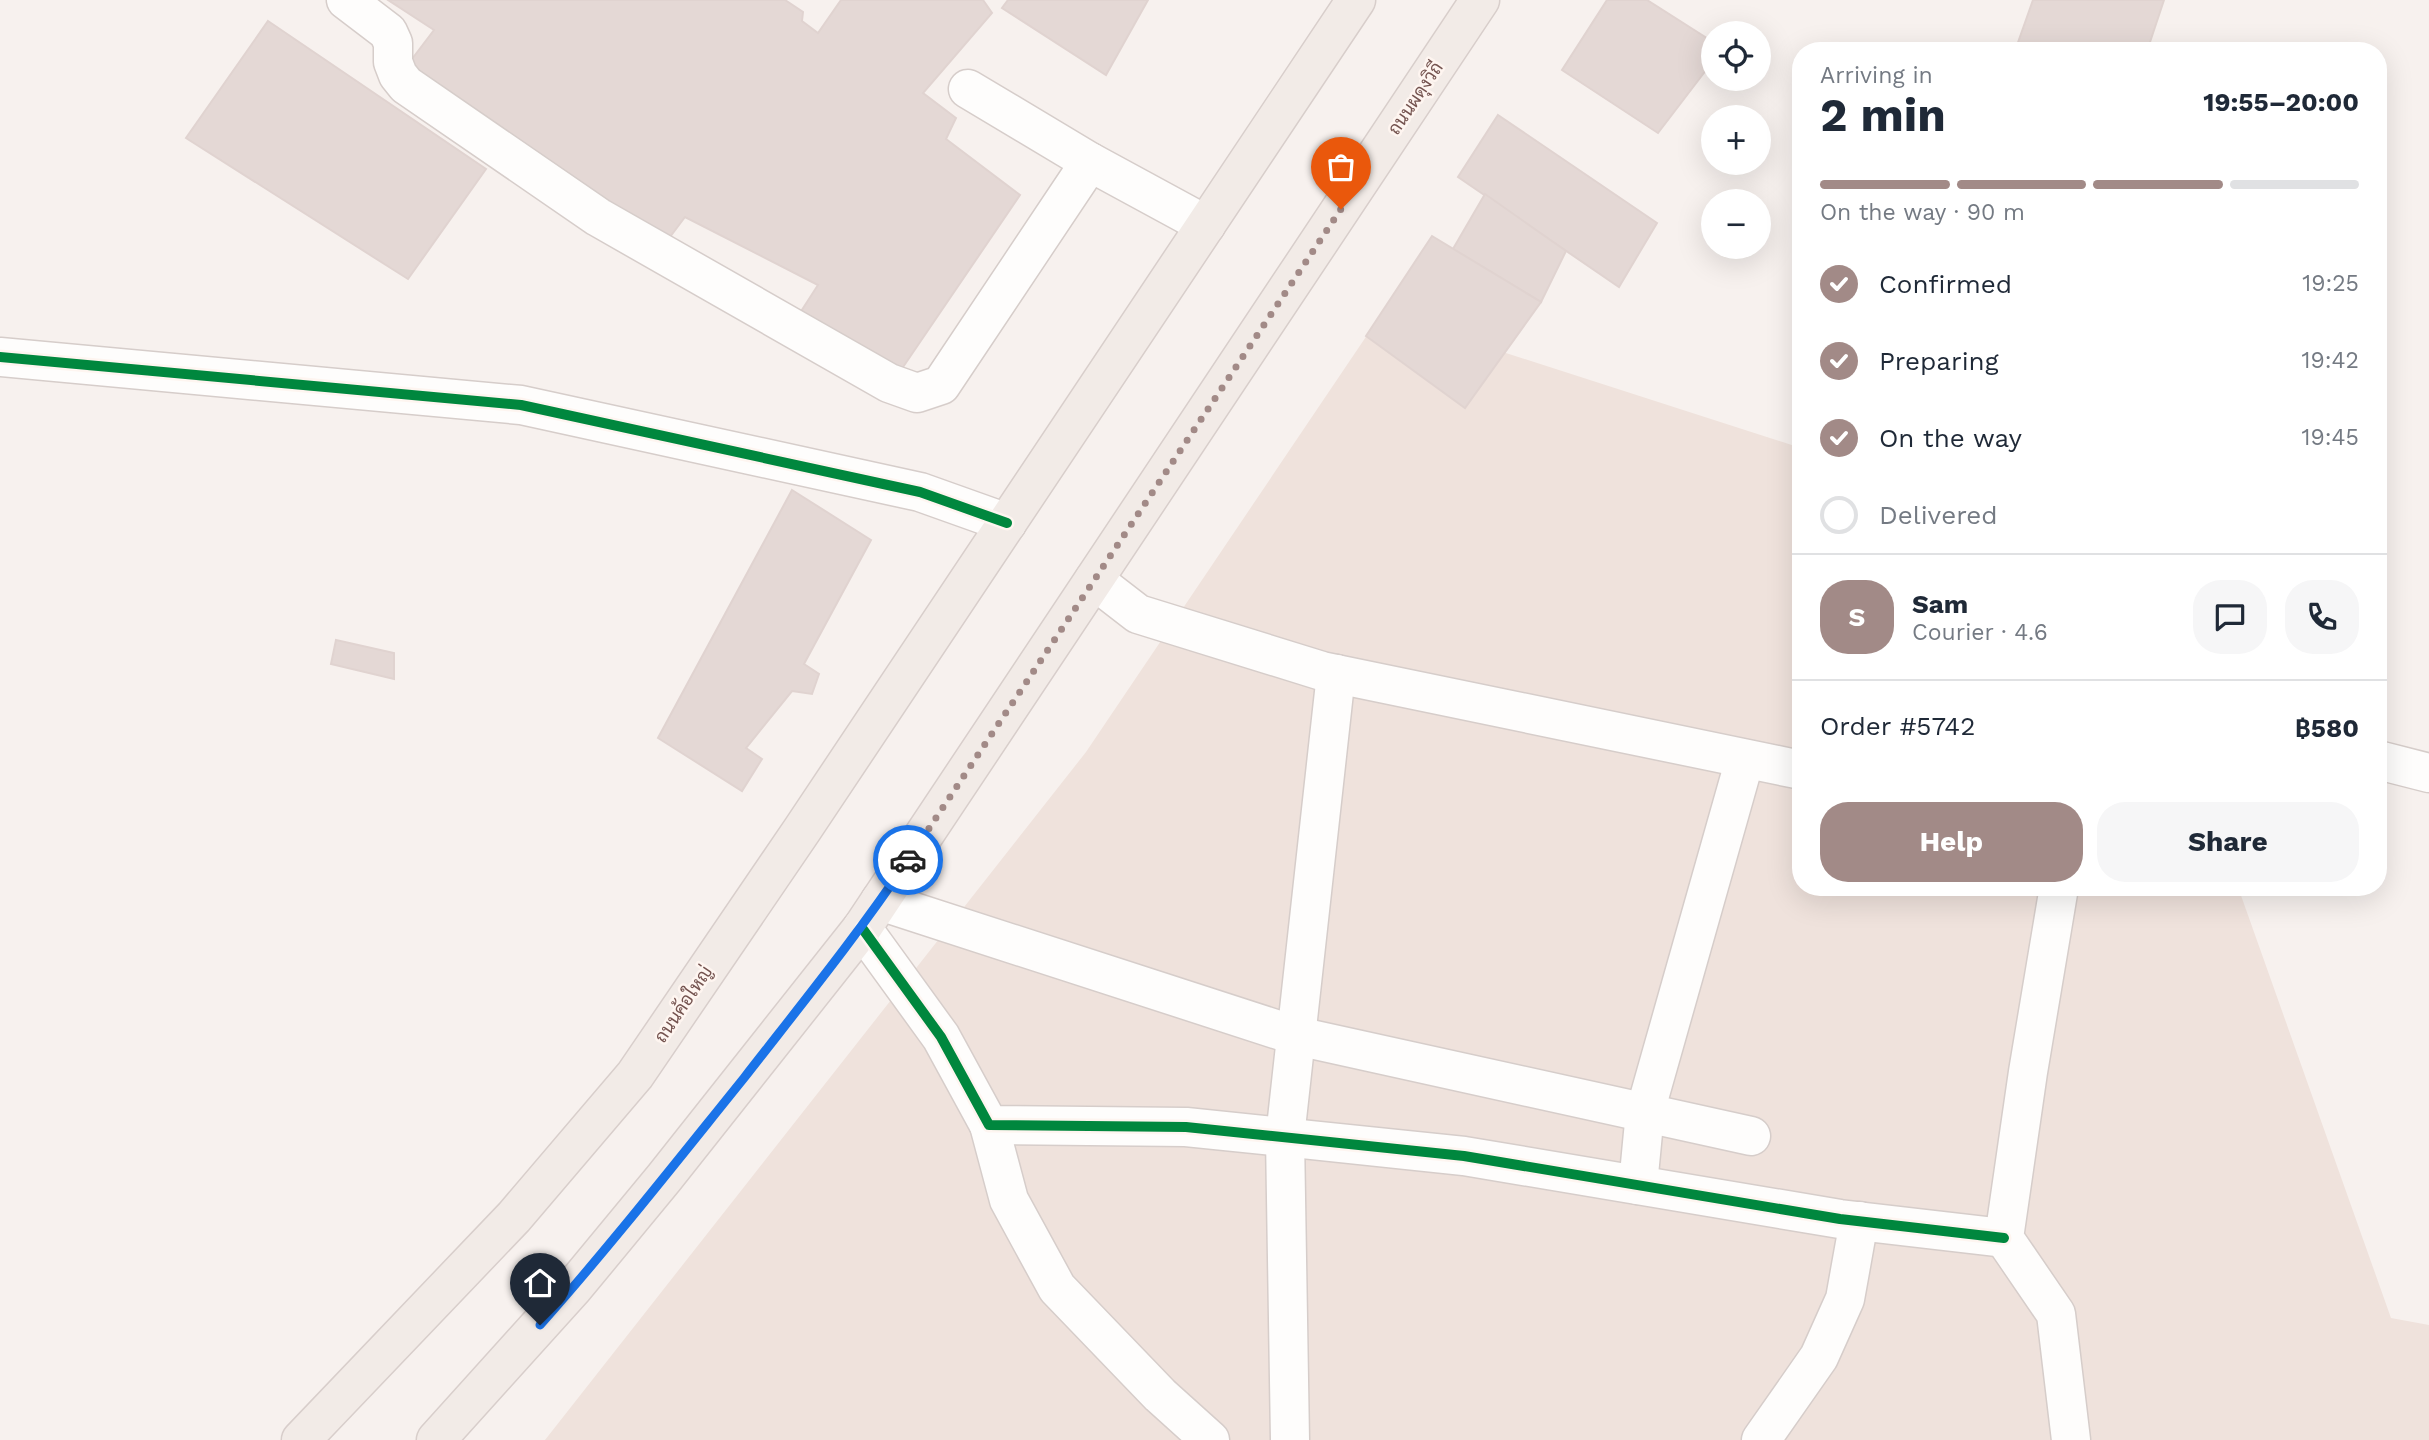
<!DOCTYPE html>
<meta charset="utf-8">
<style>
:root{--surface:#fff;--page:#f6f6f7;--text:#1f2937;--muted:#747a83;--line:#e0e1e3;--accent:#a28a87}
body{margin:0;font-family:"Work Sans",Sarabun,sans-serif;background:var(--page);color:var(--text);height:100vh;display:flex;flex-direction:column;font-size:26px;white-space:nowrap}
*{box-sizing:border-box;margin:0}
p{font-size:23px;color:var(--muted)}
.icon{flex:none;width:38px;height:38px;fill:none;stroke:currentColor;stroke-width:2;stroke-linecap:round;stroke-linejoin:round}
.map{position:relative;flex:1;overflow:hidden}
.side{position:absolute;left:1792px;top:42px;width:595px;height:854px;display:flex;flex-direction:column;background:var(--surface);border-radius:28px;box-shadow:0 7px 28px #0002}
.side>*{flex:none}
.tools{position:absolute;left:1701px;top:21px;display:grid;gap:14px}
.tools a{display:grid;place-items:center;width:70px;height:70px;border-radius:50%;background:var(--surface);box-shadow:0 7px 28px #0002;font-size:35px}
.pin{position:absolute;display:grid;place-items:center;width:60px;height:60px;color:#fff;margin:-72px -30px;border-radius:50% 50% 50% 0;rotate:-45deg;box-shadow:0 0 7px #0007}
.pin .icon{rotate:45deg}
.courier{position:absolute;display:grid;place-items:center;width:70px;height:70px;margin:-35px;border:5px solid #1a73e8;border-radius:50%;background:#fff;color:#222;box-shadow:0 2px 9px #0007}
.overview em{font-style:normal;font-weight:700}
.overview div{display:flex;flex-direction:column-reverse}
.overview{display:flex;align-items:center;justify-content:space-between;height:119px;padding:0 28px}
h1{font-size:46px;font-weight:700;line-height:52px}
.bar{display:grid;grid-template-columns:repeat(4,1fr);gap:10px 7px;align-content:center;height:84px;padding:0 28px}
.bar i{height:9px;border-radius:5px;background:var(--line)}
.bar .selected{background:var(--accent)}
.bar p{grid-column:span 4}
.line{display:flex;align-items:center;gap:18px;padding:0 28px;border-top:2px solid var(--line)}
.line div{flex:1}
.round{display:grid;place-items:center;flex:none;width:74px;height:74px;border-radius:28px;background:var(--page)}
ol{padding:0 28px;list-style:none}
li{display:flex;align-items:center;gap:21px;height:77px}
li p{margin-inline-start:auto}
li .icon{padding:7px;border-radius:50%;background:var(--accent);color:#fff;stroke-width:4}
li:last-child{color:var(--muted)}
li i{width:38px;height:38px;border:4px solid var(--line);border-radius:50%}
.cta{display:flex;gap:14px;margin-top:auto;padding:14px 28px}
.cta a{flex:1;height:80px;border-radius:28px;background:var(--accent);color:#fff;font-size:28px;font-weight:700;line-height:80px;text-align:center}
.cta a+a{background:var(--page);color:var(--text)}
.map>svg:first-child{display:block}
</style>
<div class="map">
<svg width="2429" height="1440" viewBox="0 0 2429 1440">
<rect width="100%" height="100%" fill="#f7f1ee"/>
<path fill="#efe2dc" d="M1382 313 1801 448V887H2238L2391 1318 2429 1325V1440H545L1086 752Z"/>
<g fill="#e4d8d5" stroke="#e0d3d0" stroke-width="2">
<path d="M388 0H785L803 12 802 21 818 33 841 0H983L992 13 923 93 956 118 946 139 1020 195 899 373 800 313 818 285 685 217 664 245 406 67 434 30Z"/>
<path d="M1008 0H1148L1106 75 1002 8Z"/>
<path d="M1607 0H1647L1713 42V61L1658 133 1562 70Z"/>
<path d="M2033 0H2164L2147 51H2015Z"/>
<path d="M268 21 486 169 408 279 186 138Z"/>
<path d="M1498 115 1657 223 1619 287 1458 177Z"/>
<path d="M1485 194 1566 251 1541 302 1453 249Z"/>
<path d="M1432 236 1541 302 1465 408 1366 336Z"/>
<path d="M792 490 871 540 804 664 819 674 812 694 792 691 746 748 762 759 742 791 658 738Z"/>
<path d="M336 640 394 653V679L331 664Z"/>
</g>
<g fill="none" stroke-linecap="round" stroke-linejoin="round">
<defs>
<g id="minor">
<path d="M346 0 388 32 393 43V62L398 75 406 85 598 217 889 383 917 393 941 385 1090 162 1206 225"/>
<path d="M968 89 1090 162"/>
<path d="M0 357 521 405 920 492 1007 523"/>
<path d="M1094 580 1138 614 1322 671 1801 770"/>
<path d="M2378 760 2429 773"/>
<path d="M2059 887 2028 1072 2004 1238 2056 1314 2071 1440"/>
<path d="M880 901 1297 1036 1751 1136"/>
<path d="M862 928 941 1037 989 1125 1186 1127 1464 1156 1840 1219 2004 1238"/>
<path d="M989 1125 1009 1200 1057 1288 1160 1395 1210 1440"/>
<path d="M1638 1185 1645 1112 1745 759"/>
<path d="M1290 1440 1285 1137 1336 674"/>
<path d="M1761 1440 1819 1357 1845 1299 1859 1221"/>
</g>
<g id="major">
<path d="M301 1440 514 1217 635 1075 802 830 1356 0"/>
<path d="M436 1440 574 1287 664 1178 862 928 1480 0"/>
</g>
</defs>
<use href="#minor" stroke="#d6cdca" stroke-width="41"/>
<use href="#major" stroke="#d8cecb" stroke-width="41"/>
<use href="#minor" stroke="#fefdfc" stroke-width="38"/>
<use href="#major" stroke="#f2ebe7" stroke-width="38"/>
<defs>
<g id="cycleway">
<path d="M0 357 521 405 920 492 1007 523"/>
<path d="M862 928 941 1037 989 1125 1186 1127 1464 1156 1840 1219 2004 1238"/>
</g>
</defs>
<use href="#cycleway" stroke="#fef5f0" stroke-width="15"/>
<use href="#cycleway" stroke="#00873e" stroke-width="10"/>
</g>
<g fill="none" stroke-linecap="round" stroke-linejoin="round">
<path stroke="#a28a87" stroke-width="7" stroke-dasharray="0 12.6" d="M908 860 1341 209"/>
<path stroke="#1a73e8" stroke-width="9" d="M540 1325C611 1245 677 1161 744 1078 800 1006 857 936 908 860"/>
</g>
<g text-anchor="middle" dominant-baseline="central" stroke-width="5" stroke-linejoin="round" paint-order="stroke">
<g font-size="18" fill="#74534f" stroke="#fef5f0">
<text transform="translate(1415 98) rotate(-56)">ถนนผดุงวิถี</text>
<text transform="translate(683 1004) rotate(-56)">ถนนค้อใหญ่</text>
</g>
</g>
</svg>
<div class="tools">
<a><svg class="icon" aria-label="locate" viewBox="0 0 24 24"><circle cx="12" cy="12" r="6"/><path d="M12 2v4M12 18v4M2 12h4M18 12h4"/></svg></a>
<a>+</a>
<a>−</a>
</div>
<div class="pin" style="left:1341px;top:209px;background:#ea580c"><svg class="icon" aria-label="bag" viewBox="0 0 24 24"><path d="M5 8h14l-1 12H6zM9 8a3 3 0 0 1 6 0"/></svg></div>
<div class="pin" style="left:540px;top:1325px;background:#1f2937"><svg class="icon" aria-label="home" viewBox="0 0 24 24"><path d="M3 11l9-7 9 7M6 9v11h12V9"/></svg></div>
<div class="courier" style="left:908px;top:860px"><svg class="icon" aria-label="car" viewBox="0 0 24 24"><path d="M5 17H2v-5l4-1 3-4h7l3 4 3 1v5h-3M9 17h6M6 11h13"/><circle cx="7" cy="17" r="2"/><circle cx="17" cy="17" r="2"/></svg></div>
<section class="side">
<div class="overview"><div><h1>2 min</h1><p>Arriving in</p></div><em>19:55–20:00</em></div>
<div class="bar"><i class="selected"></i><i class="selected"></i><i class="selected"></i><i></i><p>On the way · 90 m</p></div>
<ol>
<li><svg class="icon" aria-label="check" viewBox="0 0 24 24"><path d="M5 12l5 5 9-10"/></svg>Confirmed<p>19:25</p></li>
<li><svg class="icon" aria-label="check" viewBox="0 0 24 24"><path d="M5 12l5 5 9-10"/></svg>Preparing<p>19:42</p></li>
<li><svg class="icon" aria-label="check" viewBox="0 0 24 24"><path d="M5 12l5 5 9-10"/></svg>On the way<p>19:45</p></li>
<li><i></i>Delivered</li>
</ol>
<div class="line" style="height:126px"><b class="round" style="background:var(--accent);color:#fff">S</b><div><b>Sam</b><p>Courier · 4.6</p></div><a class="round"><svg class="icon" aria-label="chat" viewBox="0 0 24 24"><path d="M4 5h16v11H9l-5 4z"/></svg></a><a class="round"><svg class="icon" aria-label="phone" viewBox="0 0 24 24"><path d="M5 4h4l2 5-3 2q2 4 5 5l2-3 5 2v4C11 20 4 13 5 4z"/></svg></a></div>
<div class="line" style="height:91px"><div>Order #5742</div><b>฿580</b></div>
<div class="cta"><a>Help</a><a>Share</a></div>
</section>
</div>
